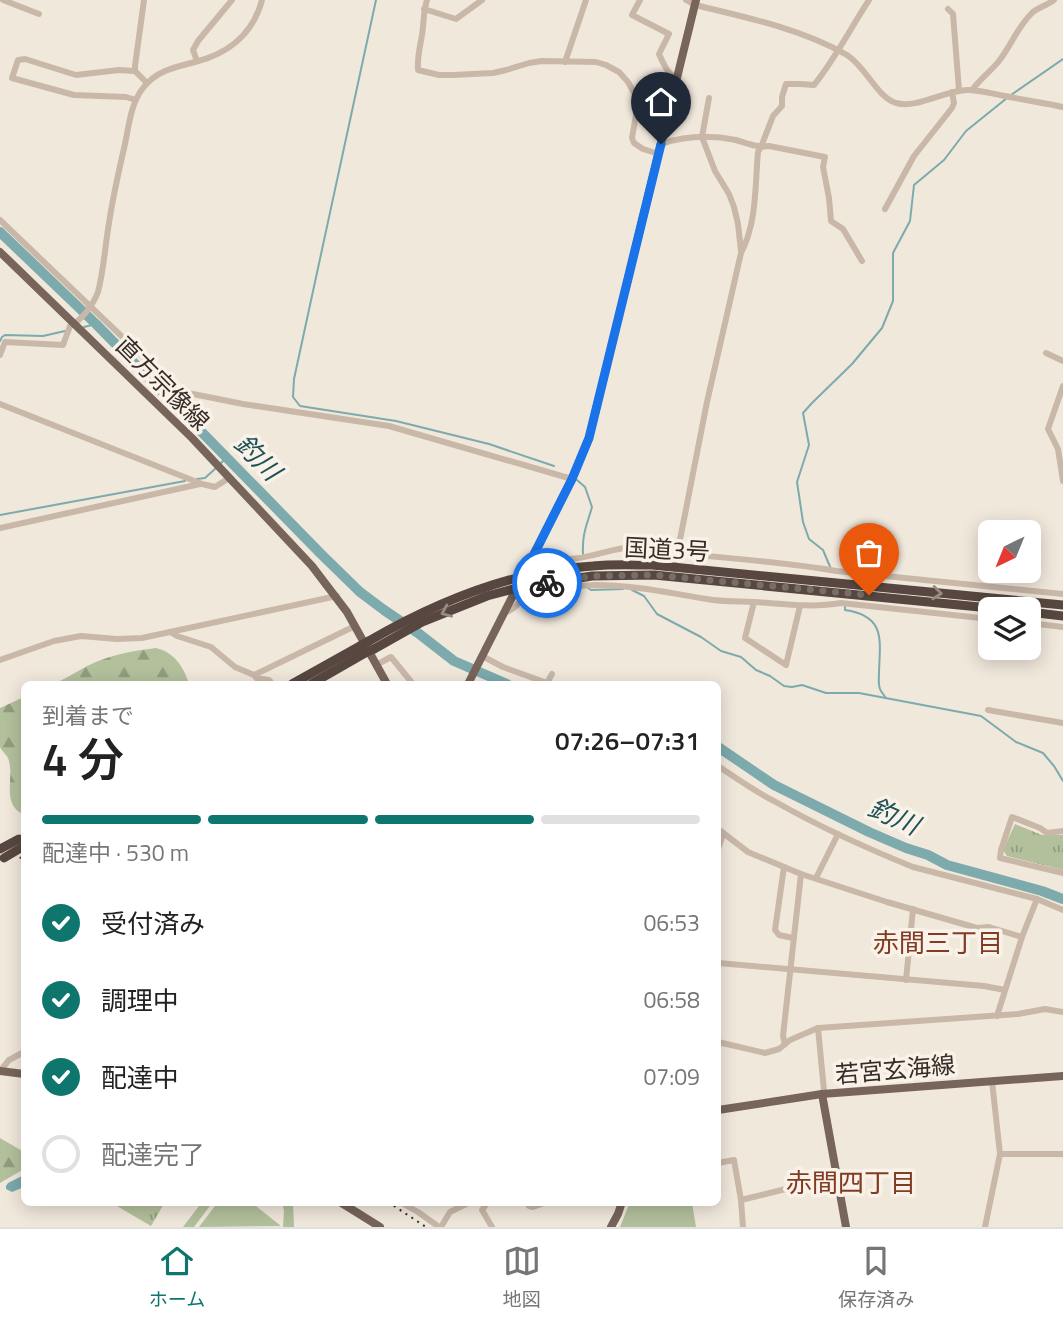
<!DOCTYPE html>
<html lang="ja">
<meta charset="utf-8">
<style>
:root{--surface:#fff;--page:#f6f6f6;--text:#222;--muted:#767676;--line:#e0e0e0;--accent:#0f766e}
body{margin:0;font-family:"Titillium Web","Noto Sans JP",sans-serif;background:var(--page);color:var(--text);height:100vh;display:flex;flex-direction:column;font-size:26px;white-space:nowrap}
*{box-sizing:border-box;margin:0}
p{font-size:23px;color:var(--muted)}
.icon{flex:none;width:38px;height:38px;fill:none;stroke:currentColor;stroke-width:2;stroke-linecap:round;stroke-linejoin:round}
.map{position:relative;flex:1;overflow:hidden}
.panel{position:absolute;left:21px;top:681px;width:700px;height:525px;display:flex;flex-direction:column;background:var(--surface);border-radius:10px;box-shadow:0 4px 18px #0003}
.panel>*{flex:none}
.needle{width:46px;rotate:223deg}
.controls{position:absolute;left:978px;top:520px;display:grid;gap:14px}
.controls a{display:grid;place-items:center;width:63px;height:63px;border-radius:10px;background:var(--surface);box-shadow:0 4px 18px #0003;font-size:35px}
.pin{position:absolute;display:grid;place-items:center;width:60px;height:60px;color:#fff;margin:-72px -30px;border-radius:50% 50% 50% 0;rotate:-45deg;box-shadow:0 0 7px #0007}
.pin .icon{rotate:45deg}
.courier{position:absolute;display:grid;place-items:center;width:70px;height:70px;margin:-35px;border:5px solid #1a73e8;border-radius:50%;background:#fff;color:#222;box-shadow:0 2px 9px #0007}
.summary em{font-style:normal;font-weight:600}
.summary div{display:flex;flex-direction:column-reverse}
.summary{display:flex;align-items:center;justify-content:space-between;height:119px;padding:0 21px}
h1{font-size:46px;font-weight:600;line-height:52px}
.bar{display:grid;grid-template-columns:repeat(4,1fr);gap:10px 7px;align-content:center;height:84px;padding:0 21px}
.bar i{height:9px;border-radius:5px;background:var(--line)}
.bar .selected{background:var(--accent)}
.bar p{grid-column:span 4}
ol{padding:0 21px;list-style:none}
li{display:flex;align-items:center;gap:21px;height:77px}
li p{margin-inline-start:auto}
li .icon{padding:7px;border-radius:50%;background:var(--accent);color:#fff;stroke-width:4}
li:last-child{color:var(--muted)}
li i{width:38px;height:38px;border:4px solid var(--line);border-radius:50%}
.tabs{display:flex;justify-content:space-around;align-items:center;height:98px;border-top:2px solid var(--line);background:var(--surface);font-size:19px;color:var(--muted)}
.tabs a{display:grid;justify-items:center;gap:4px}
.tabs .selected{color:var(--accent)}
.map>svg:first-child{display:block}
</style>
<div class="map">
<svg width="1063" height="1227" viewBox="0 0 1063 1227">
<defs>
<pattern id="forest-firs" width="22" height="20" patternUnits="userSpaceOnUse" patternTransform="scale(1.75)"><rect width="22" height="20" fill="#b3c09c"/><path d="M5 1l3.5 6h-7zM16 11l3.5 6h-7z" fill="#929c7f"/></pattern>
<pattern id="park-tufts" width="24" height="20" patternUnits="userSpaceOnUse" patternTransform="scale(1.75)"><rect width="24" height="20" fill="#b3c09c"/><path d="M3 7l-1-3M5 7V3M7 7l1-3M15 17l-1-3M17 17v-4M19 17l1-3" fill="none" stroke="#929c7f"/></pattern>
</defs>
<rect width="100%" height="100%" fill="#f1e8dc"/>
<g fill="url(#forest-firs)">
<path d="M156 648C174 652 184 667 189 684H53C65 679 76 672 87 666 109 655 132 651 156 648Z"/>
<path d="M24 697V815C1 804 14 781 9 761 8 755 2 752 0 747 0 740 0 716 0 708Z"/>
<path d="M0 1138 24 1152V1169L0 1183Z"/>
</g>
<g fill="url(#park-tufts)">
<path d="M1015 824 1042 835H1063V870L1007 856 1003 850Z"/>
<path d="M110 1202H165L151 1226Z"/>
</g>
<g fill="#b3c09c">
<path d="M202 1202H213L194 1227H183Z"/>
<path d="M218 1202H251L281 1226 199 1227Z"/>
<path d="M282 1202H293L294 1227H283L284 1211Z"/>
<path d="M630 1202H676L677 1206 692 1203 696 1227H620Z"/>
</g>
<path fill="#7caaad" d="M24 1175V1187L12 1192 6 1189V1186L8 1183Z"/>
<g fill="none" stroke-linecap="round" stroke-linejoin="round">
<g stroke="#7caaad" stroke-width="2">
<path d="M376 0 294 379 293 397 300 406 396 421 489 444 554 466"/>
<path d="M1011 95 1063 59"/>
<path d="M84 327 96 324"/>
<path d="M0 341 2 337 5 335 43 336 65 331"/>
<path d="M220 464 227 457"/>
<path d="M197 479 205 478 216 468"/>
<path d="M577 480 585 487 592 507C587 525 582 533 583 554"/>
<path d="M0 515 185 481"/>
<path d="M831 569 823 550 809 539 803 522 797 482 809 445 803 413 812 403 852 364 882 328 893 301V253L910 221 914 185 944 160 966 131 1007 98"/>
<path d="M588 588 591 590 623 589"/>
<path d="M632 590 644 596 657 614 701 637 721 651 741 657 756 670 770 676 784 686 792 687 802 685 826 693H859L981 716 1016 742 1043 753 1054 766 1063 781"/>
<path d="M845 607V610C886 616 880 640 879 672 879 678 878 684 880 689 881 692 884 695 886 698"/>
</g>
<g stroke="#7caaad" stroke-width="10">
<path d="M0 232 96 324 321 554 360 592 384 610 418 633 454 661 507 684"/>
<path d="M718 747 774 785 869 832 906 848 928 855 947 865 1042 891 1063 899"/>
</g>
<g stroke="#c9b8a8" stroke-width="6">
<path d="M3 0 39 14"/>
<path d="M144 0 135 66V71L147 83"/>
<path d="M427 0C423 12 424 23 422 35 420 47 417 57 418 70L439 75H453L493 73 506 70 529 63 542 61 596 62 606 65 619 72 628 82 637 98 636 115 632 138 634 143 643 149 659 154"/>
<path d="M640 0 632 15 669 34 659 54C663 63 668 75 677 78"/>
<path d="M686 0 695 5C745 17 802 29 847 55 866 67 877 97 896 103 917 109 945 90 968 90 980 90 993 94 1005 96 1024 100 1044 103 1063 107"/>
<path d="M424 9 456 19 482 0"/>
<path d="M948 9 953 14 959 90"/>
<path d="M197 61 193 50 198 41 232 0"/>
<path d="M565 62 586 0"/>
<path d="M135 71 119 70 76 75 25 59 18 60 12 78 74 95 126 97 136 100"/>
<path d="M972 90C980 79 991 71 999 61 1011 46 1017 28 1031 14 1037 7 1047 6 1054 0"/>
<path d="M709 98 702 137 715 171 729 194 734 207 738 224 741 251"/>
<path d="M661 144C685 136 711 135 736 140 747 143 757 148 769 146L825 157 823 167 829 198 831 221 843 229 862 261"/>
<path d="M885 209 914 156 952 108 954 103 952 92"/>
<path d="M0 220 182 394 188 393 243 404 389 426 572 479"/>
<path d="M1046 353 1063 361"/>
<path d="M0 355 5 342 63 345 70 326C82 320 93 305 98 292 104 269 105 246 109 223 113 196 119 170 125 144 129 125 131 103 143 88 156 71 175 67 195 62 228 54 253 34 262 0"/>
<path d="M1063 386 1048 429 1058 449 1063 481"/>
<path d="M0 404 202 484 215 487 229 478"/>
<path d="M0 528 200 484"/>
<path d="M537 550C548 552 556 559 568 559 590 559 612 548 632 547 650 546 668 552 685 554 736 559 786 562 836 571L1063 594"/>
<path d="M537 550C538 559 548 567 557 569"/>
<path d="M676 560 707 402 741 253C757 223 755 185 758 152L761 147 773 116 782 106V97L786 84H800L814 85C835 59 850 29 869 0"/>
<path d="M754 602 745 638 786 665 800 606"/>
<path d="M505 612C514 611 518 602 526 597 543 588 575 586 595 585 633 585 669 593 707 599 722 602 739 601 755 602 784 604 812 608 841 603L990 619"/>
<path d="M1029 623 1063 627"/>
<path d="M170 632 177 636 211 647 235 667 254 675 355 626"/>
<path d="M482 656 503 667 547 683 552 674"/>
<path d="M0 660 54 641 81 636 117 639 142 638 337 596"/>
<path d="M376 665 391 657 413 684"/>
<path d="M255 676 256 678 269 680 271 682"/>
<path d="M988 710 1063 723"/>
<path d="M718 766C736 778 754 791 774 801 818 826 866 848 913 867L1037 899 1063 910"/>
<path d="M718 829 748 852 801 874 887 902 977 928 989 927 1022 937"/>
<path d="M1063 831 1047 833 1040 828 1012 817 1001 850 1000 858 1063 873"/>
<path d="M718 849 723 834"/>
<path d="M784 867 775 930 779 935 793 938"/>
<path d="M816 878 838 834"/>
<path d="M718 963 984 986 1005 990"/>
<path d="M906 980 913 909"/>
<path d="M997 1016 1022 937 1037 899"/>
<path d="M818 1028 824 1091 822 1094"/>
<path d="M718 1042 765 1053 779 1049 790 1040 818 1028 1018 1014 1045 1009 1063 1012"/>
<path d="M785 1044 783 1036 801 874"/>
<path d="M0 1071 9 1060 24 1052"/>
<path d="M1000 1154H1063"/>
<path d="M718 1163 734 1160 741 1200 743 1227"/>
<path d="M741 1200 838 1176"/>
<path d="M400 1202 418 1212 439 1227"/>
<path d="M485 1202V1206L482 1210 492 1227"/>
<path d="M527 1202 529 1206 533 1207 547 1202"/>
<path d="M441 1227 450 1212 470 1202"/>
<path d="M985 1227 1000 1154 992 1081"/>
</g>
<g stroke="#77645a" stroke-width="8">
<path d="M0 252 192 438 312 566 347 612 387 684"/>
<path d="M468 684 572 479 589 438 696 0"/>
<path d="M0 1071 24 1074"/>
<path d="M822 1094 846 1227"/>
<path d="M718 1110 822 1094 1063 1076"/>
<path d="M340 1202 380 1227"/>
<path d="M611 1227 618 1214 622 1202"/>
</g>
<g stroke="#574740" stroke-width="9">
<path d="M1029 612 1063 616"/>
<path d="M369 641C438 601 513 570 593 566 613 564 633 565 652 565L1063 605"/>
<path d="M374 649 422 622 487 596 517 588 592 576 654 575 1000 609"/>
<path d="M292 684 360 646"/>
<path d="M311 684 365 653"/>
</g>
<g stroke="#362d28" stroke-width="2" stroke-dasharray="2 5" stroke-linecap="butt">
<path d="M0 850 24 859"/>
<path d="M388 1202 426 1227"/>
</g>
<g stroke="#574740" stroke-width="9">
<path d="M360 646 369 641"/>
<path d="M365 653 374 649"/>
<path d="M0 849 19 839"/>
<path d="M4 858 24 846"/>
</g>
</g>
<defs><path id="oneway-chevron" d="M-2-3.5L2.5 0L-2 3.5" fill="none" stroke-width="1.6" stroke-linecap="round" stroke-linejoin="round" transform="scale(1.75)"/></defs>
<g stroke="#988b83">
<use href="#oneway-chevron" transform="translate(937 593) rotate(6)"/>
<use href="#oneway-chevron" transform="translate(446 612) rotate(157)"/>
</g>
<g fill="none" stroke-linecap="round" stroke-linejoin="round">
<path stroke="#776e67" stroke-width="7" stroke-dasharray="0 12.6" d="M547 583 592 576 654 575 869 595"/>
<path stroke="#1a73e8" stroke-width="9" d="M547 583 517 588 572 479 589 438 661 144"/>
</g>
<g text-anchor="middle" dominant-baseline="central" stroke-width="7" stroke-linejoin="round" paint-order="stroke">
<g font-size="24" fill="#362d28" stroke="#f9f2e8">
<text transform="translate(163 383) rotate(45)">直方宗像線</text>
<text transform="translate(667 549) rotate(3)">国道3号</text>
<text transform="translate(895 1069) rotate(-5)">若宮玄海線</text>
</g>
<g font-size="26" font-style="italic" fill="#1f5256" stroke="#f9f2e8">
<text transform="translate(258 457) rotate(45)">釣川</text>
<text transform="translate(894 816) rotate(24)">釣川</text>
</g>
<g font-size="26" fill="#823c24" stroke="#f9f2e8">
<text x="938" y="942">赤間三丁目</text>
<text x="851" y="1182">赤間四丁目</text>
</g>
</g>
</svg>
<div class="controls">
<a><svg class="needle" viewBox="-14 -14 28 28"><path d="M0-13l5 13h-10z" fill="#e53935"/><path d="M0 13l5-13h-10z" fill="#767676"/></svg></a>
<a><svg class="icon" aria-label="layers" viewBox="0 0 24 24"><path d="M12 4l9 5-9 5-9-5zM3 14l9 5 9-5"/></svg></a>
</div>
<div class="pin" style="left:869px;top:595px;background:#ea580c"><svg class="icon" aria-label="bag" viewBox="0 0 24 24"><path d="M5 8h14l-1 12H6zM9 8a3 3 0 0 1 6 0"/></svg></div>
<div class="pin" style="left:661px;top:144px;background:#1f2937"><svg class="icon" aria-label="home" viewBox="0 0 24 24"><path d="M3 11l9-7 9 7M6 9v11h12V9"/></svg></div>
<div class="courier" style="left:547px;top:583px"><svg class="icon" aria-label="bike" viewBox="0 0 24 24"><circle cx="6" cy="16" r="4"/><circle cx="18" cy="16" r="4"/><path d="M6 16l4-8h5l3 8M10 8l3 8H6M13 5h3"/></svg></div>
<section class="panel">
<div class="summary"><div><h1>4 分</h1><p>到着まで</p></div><em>07:26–07:31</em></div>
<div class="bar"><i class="selected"></i><i class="selected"></i><i class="selected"></i><i></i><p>配達中 · 530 m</p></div>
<ol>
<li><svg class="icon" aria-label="check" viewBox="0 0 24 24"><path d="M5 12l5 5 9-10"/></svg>受付済み<p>06:53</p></li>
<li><svg class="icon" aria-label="check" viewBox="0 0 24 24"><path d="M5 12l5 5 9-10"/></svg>調理中<p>06:58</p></li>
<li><svg class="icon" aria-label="check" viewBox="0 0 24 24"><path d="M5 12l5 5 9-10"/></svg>配達中<p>07:09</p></li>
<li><i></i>配達完了</li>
</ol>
</section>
</div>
<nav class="tabs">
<a class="selected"><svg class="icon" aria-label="home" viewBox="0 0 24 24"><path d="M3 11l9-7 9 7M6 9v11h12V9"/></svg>ホーム</a>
<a><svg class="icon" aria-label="map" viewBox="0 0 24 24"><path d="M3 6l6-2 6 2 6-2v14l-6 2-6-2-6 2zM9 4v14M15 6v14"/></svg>地図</a>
<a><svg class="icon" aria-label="saved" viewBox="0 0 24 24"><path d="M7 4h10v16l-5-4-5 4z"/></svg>保存済み</a>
</nav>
